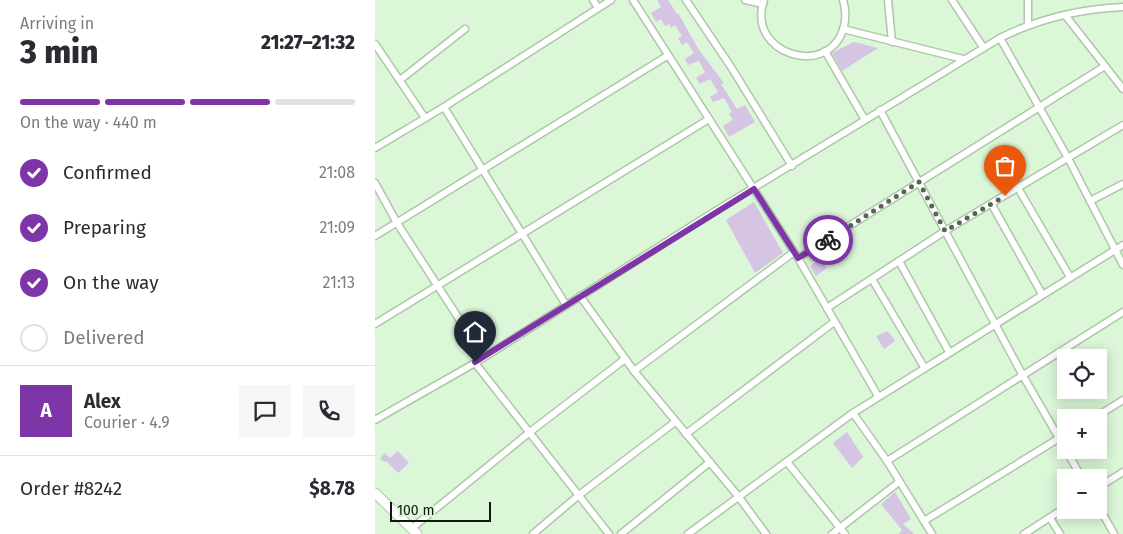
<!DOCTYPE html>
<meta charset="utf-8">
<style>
:root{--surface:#fff;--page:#f7f7f7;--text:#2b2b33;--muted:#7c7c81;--line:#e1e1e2;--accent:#7e35a7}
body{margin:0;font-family:"Fira Sans",sans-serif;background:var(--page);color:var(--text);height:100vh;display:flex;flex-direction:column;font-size:19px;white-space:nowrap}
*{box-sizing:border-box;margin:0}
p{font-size:16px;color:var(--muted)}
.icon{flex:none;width:28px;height:28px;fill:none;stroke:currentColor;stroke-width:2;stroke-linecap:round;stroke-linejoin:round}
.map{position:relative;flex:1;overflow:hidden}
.panel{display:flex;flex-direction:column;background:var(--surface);width:375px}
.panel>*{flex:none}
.fabs{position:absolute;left:682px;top:349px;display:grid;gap:10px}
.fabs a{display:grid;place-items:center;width:50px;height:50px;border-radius:0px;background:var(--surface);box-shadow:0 2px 12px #0003;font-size:25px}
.scale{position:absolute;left:15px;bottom:12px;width:101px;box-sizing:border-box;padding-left:5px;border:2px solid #0f180d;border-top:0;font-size:14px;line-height:18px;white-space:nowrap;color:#0f180d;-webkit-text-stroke:4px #dcf6d8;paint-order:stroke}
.pin{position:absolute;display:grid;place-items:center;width:42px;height:42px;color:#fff;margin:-51px -21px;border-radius:50% 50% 50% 0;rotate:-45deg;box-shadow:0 0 5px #0007}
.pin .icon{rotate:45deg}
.courier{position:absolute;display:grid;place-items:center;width:50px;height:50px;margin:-25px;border:4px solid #7e35a7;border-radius:50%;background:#fff;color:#222;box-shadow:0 1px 6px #0007}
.headline em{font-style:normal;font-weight:800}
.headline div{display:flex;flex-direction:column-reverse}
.headline{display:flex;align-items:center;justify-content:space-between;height:85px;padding:0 20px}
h1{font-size:32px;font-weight:800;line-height:38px}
.bar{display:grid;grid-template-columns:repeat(4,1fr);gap:8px 5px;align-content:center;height:60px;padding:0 20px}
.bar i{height:6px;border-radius:4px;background:var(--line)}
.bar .current{background:var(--accent)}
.bar p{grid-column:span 4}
.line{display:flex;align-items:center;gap:12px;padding:0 20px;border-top:1px solid var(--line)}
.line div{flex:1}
.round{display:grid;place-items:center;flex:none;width:52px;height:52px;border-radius:0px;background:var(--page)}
ol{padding:0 20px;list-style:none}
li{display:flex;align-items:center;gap:15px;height:55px}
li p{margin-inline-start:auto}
li .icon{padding:5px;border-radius:50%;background:var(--accent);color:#fff;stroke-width:4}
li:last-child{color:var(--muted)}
li i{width:28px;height:28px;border:2px solid var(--line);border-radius:50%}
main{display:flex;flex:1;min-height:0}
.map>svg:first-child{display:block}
</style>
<main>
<section class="panel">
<div class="headline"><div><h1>3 min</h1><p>Arriving in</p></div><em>21:27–21:32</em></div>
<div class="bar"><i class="current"></i><i class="current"></i><i class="current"></i><i></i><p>On the way · 440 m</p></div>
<ol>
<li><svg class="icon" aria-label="check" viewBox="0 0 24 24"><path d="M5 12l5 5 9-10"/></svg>Confirmed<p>21:08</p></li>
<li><svg class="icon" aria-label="check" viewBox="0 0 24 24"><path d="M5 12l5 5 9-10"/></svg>Preparing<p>21:09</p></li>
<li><svg class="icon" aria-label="check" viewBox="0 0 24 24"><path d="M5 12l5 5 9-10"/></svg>On the way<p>21:13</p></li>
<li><i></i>Delivered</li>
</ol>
<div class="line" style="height:90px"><b class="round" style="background:var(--accent);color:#fff">A</b><div><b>Alex</b><p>Courier · 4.9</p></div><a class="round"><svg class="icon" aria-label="chat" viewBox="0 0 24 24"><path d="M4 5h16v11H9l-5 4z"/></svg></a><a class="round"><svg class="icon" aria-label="phone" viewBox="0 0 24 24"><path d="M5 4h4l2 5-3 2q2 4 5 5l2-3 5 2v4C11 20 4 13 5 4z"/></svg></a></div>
<div class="line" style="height:65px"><div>Order #8242</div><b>$8.78</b></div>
</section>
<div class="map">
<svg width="748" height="534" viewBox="0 0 748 534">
<rect width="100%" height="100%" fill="#dcf6d8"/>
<g fill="#d6c4e4">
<path d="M282 0H293L302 14 303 13 324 50 349 83 346 84 362 109 370 105 380 122 354 137 348 126 358 120 354 114 357 112 349 98 338 102 335 97 343 92 335 79 325 84 321 78 330 72 324 61 313 65 310 59 319 53 312 42 307 45 303 38 307 36 300 25 296 28 294 24 290 26 286 19 281 22 276 13 286 7Z"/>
<path d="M479 42 503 48 467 71 457 53Z"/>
<path d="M379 202 408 253 380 273 351 220Z"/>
<path d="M446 258 452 268 441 276 435 266Z"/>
<path d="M513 331 520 341 509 349 501 336Z"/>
<path d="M472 432 488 457 477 468 458 443Z"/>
<path d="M23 451 34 463 23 473 11 461 9 462 5 458 10 453 15 458Z"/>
<path d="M520 492 536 519 528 524 539 534H524L527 530 506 504Z"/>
</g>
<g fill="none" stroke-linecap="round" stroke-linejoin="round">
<defs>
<g id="street">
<path d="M218 0 223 8"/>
<path d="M258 0 423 258 503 396"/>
<path d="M311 0 356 67 417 166"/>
<path d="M370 0 388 4"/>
<path d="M389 0C370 55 456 80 469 26 471 17 471 9 468 0"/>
<path d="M513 0 517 42"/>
<path d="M577 0 608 47"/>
<path d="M653 0V24"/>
<path d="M690 15 748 89"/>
<path d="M468 29 588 59"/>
<path d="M625 38 693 158 748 265"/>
<path d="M0 44 50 118"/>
<path d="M450 51 490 120"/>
<path d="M25 80 90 29"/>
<path d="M69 107 191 305"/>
<path d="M505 110 647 374 707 478"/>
<path d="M0 148 69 107 236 0"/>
<path d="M0 183 22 223 108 356"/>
<path d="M643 188 695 277"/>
<path d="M715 201 748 184"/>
<path d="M617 205 667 294"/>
<path d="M0 236 292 56"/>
<path d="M423 258 730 66"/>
<path d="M524 261 574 352"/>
<path d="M497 279 549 367"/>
<path d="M205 296 259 371 363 496 391 534"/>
<path d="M452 308 570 231 748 125"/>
<path d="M0 324 334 119"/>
<path d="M100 363 234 534"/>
<path d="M259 371 419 252"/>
<path d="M478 413 748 245"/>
<path d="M719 418 748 400"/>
<path d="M0 420 100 363 334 215 625 38C663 19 705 9 748 7"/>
<path d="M311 434 459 322"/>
<path d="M512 461 748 312"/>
<path d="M412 462 470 534"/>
<path d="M724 487 748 472"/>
<path d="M724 507 739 534"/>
<path d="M675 518 685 534"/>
<path d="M549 521 691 434"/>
<path d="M36 529 155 432 250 359"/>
<path d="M158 534 204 495 300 422"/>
<path d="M246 534 335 462"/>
<path d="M313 534 478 413 512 461 557 534"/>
<path d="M457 534 524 482"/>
<path d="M649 534 691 507"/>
</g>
<path id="secondary" d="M0 493 42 534"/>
</defs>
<use href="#street" stroke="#aec7aa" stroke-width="9"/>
<use href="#secondary" stroke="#aec7aa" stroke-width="11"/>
<use href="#street" stroke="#fff" stroke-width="6"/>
<use href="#secondary" stroke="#fff" stroke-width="9"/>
</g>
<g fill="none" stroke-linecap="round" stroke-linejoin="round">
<path stroke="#576654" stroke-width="5" stroke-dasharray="0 9" d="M453 240 544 182 570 231 630 196"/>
<path stroke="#7e35a7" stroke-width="6" d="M100 362 379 189 423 258 453 240"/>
</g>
</svg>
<div class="fabs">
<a><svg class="icon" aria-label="locate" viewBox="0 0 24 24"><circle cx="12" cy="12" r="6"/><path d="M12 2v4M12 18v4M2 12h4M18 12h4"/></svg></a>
<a>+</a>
<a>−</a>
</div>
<div class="scale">100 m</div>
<div class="pin" style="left:630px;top:196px;background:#ea580c"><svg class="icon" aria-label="bag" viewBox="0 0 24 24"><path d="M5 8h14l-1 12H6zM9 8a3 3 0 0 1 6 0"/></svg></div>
<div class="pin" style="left:100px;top:362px;background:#1f2937"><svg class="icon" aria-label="home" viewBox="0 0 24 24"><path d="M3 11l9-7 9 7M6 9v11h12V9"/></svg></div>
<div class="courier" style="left:453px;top:240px"><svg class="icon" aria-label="bike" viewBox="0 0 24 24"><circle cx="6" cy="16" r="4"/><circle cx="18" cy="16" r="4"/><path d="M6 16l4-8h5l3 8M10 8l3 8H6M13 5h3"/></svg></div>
</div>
</main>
